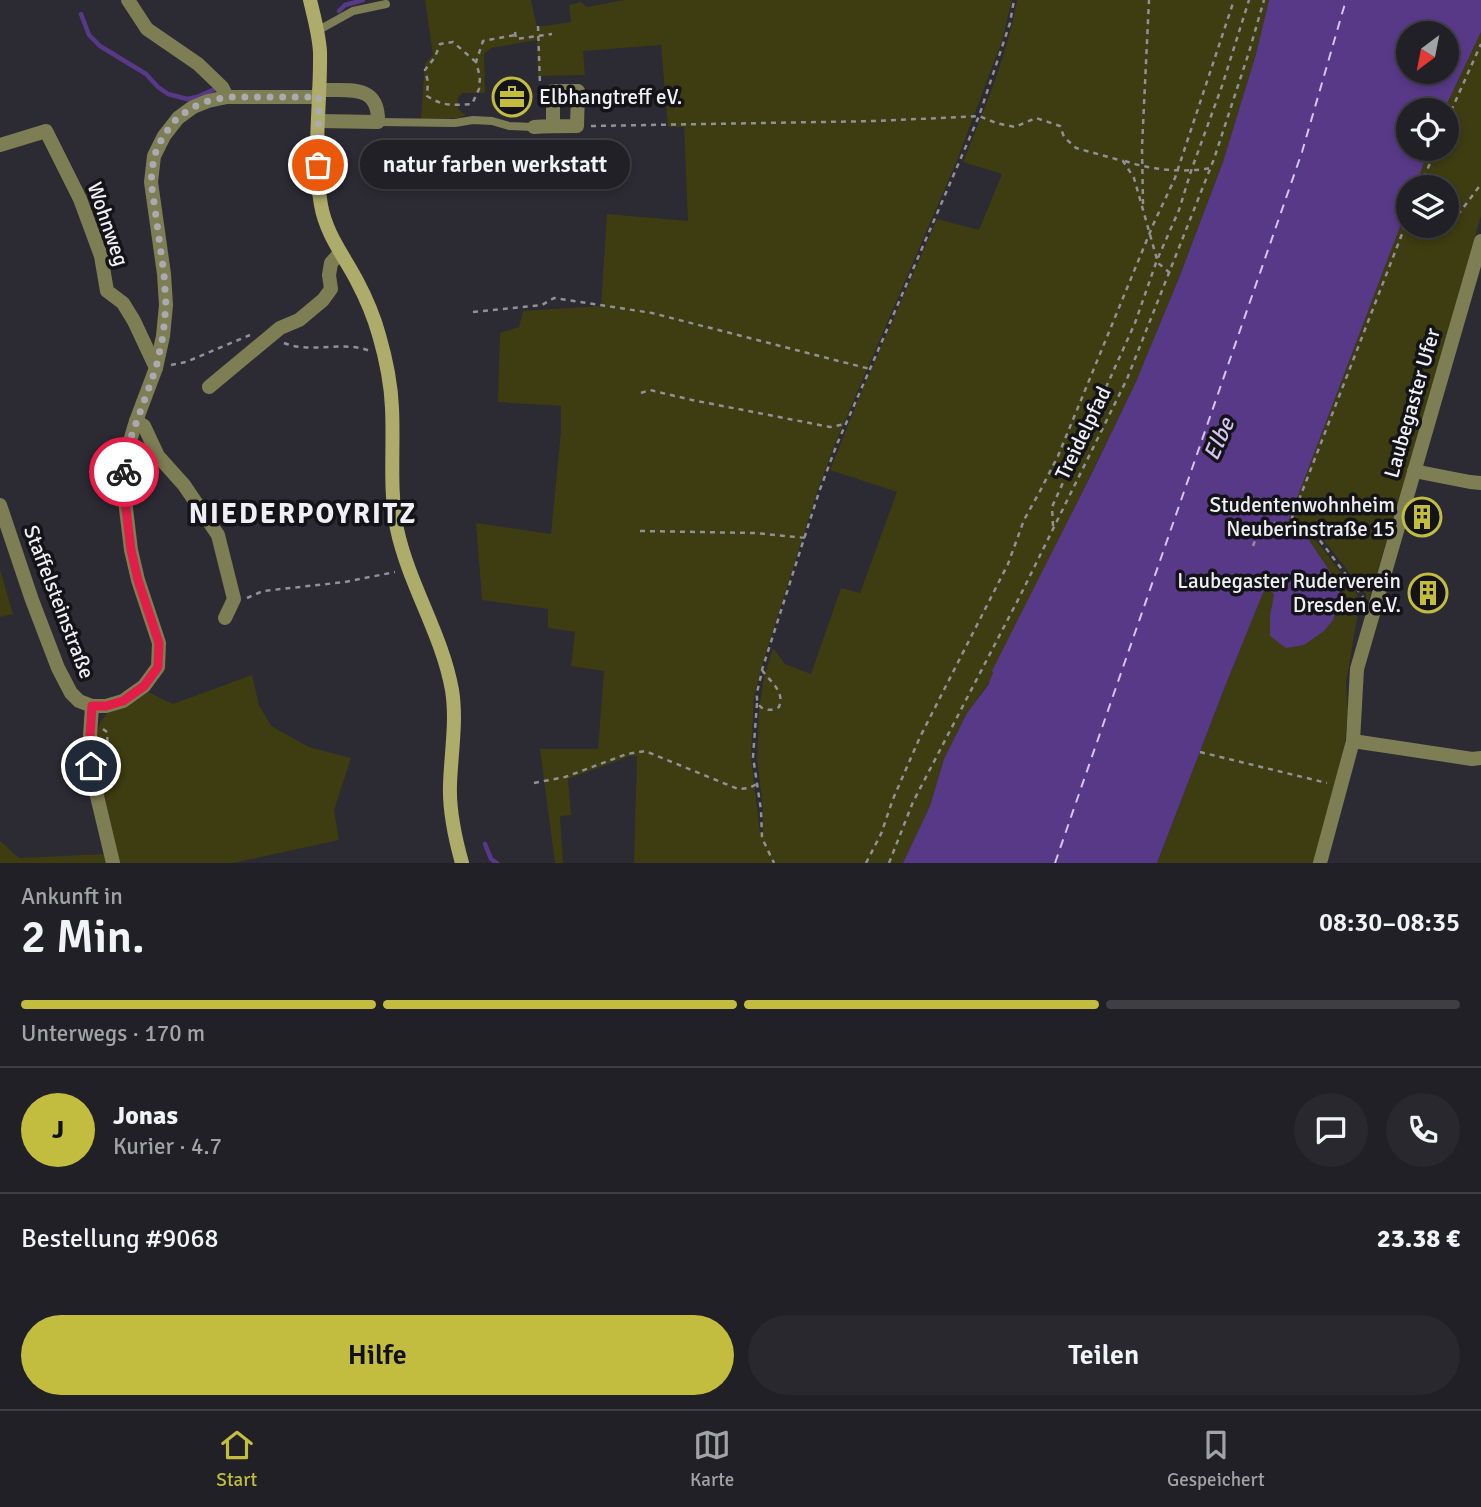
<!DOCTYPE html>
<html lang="de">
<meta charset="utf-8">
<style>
:root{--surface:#212026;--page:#29282e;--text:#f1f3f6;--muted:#a2a3a7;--line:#3e3e43;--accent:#c2bd3f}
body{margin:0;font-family:Signika,sans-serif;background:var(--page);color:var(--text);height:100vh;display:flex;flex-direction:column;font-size:26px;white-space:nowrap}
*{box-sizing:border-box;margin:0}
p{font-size:23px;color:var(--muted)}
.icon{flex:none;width:38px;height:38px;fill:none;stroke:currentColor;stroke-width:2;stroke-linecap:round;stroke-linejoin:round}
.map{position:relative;height:863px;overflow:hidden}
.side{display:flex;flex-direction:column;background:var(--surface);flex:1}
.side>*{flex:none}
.needle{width:46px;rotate:212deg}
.controls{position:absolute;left:1396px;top:21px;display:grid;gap:14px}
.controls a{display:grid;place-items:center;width:63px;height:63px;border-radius:50%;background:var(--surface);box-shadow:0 4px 10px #0003,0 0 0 2px var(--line);font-size:35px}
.pin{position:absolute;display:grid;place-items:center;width:60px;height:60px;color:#fff;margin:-30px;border:4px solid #fff;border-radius:50%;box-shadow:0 2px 7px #0007}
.courier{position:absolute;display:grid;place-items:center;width:70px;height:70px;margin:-35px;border:5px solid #e11d48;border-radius:50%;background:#fff;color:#222;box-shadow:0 2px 9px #0007}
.bubble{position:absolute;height:49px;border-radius:24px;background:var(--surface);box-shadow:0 4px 10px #0003,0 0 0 2px var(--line);font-size:23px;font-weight:600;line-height:49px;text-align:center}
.overview em{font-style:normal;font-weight:600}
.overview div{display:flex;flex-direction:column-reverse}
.overview{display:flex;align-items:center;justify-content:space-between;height:119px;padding:0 21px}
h1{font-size:46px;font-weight:600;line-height:52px}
.bar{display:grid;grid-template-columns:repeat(4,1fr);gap:10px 7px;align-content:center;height:84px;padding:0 21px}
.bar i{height:9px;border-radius:5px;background:var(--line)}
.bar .on{background:var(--accent)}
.bar p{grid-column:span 4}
.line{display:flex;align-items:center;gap:18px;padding:0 21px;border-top:2px solid var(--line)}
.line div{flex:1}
.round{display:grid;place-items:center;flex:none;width:74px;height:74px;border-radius:37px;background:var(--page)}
.action{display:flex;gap:14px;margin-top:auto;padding:14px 21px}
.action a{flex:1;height:80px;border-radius:42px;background:var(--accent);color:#111;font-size:28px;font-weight:600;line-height:80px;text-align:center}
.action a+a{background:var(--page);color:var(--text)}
.dock{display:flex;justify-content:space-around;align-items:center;height:98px;border-top:2px solid var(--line);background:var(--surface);font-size:19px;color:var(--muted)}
.dock a{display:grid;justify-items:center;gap:4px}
.dock .on{color:var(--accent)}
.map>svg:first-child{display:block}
</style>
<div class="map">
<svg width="1481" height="863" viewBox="0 0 1481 863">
<rect width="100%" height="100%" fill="#2c2a33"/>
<g fill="#3e3c11">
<path d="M425 0H531L537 27 571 22 569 5 581 2 587 7 624 0H1012L1002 41 958 158 835 444 817 492 761 669 754 698 751 757 760 833 763 834V809L757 759 759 709 764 677 773 648 785 664 811 674 841 588 860 593 897 492 830 470 861 393 937 219 979 230 1002 174 963 162C984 110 1007 56 1017 0H1269L1256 54 1223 162 1179 278 1135 384 990 681 967 713 944 759 930 806 903 863H634L637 756 628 757 568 779 571 815 560 816 563 863H555L540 749H598L604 671 571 666 575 632 548 628V609L482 600 476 523 551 534 561 431V406L498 402 500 333 519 327 523 311 601 306 607 214 688 221 684 127H668L661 45 583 51 585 75 538 76 537 40 491 48 484 54 485 93H462L458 98V109L466 115 458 118 421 119 425 63 433 55Z"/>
<path d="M1481 32V216L1407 473 1367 605 1366 594 1319 534 1288 522 1409 203V226H1447V187H1415L1429 149H1447V110H1444Z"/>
<path d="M1307 537 1316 540 1355 591 1360 601 1346 683 1348 713 1345 742 1315 863H1157L1224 689 1263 593 1267 589 1272 590 1274 595 1270 615 1335 579Z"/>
<path d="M0 569 13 614 0 617Z"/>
<path d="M252 675 259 705 271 726 309 747 351 758 334 810 339 840 233 863H118C110 829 79 744 105 716 111 709 122 708 130 704 136 701 142 696 148 692L173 704Z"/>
<path d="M0 841 19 858 106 854 109 863H0Z"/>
</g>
<path fill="#583988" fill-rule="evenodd" d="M1269 0H1481V32L1444 110H1409V149H1429L1415 187H1409V203L1288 522V530L1307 537 1335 579 1341 595 1333 620 1324 631 1304 645 1286 648 1270 636V615L1274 595 1271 590 1267 589 1263 593 1224 689 1157 863H903L930 806 944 759 967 713 988 685 993 673 992 671 1090 477 1135 384 1179 278 1223 162 1256 54ZM1409 33H1447V72H1409Z"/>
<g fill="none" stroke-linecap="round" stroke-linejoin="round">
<g stroke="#583988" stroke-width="4.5">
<path d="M339 11 345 5 363 0"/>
<path d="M81 14 89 35 100 46 146 74 158 87 168 94 187 99 197 97 217 88"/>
<path d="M485 844 491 859 497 863"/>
</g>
<path stroke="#d3c5f2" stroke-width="2" stroke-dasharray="9 7" stroke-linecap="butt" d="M1055 863 1302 152 1346 0"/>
<g stroke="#919097" stroke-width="2.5" stroke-dasharray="5 5" stroke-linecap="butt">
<path d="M538 26 540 85"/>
<path d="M515 32 516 39 552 34"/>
<path d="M476 62 453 42 440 44 435 57 425 70 428 82 427 96C444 107 453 105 472 104L479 89 480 77 476 62 483 41 515 35"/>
<path d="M1447 120 1481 44"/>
<path d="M591 126 878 121 979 116 996 123 1015 127 1036 118 1060 126 1064 137 1076 148 1123 161 1134 178 1158 263 1170 273"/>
<path d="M1125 161C1152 170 1183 173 1211 168"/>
<path d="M1420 187 1436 149"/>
<path d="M1143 204 1142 147 1149 0"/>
<path d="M1447 212 1455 214 1460 212 1481 184"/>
<path d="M473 312 542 305 554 298 652 313 870 369"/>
<path d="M284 343C311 354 342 340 370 351"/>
<path d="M171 365 186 362 250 335"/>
<path d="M641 393 650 390 692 400 830 427 846 424"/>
<path d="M1053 526 1052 507 1135 323 1157 260 1179 210 1191 171 1222 86 1249 0"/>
<path d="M1288 528 1409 216"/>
<path d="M640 531 756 533 806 538"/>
<path d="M1253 546 1263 519 1318 538 1363 597"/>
<path d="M247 598 263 591 345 582 395 572"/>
<path d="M762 670C771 683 785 691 779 707 771 712 758 711 757 699 756 691 761 679 762 670L819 492 837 444 870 369 979 116 1010 23 1014 0"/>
<path d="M757 703 753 757 761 810 762 838 774 863"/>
<path d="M103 729 107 732 108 753 103 756"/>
<path d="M1200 752 1327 783"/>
<path d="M534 783 565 777 627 754 645 751 738 789 749 788 757 784"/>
<path d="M866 863 881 834 893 799 920 737 1008 564 1024 520 1040 491 1058 456 1153 225 1175 178 1234 0"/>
<path d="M889 863 913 802 1020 596 1127 379 1214 159 1249 52 1264 0"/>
</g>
<g stroke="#7e7e55" stroke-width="8">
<path d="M317 31 353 11 386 4"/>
<path d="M378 122 455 123 473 120 492 121 509 126 534 127"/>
</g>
<g stroke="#7e7e55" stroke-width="14">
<path d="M128 0 147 29 198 64 222 87 227 97"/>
<path d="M319 121 378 122C379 83 348 91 319 90"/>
<path d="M534 127C549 126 563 126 577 126L578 91H553V126"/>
<path d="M0 145 46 131 80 199 101 256 107 291 123 303 134 321 156 368"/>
<path d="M209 387 280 328 299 320 323 300 331 289 329 275 331 263 340 253"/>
<path d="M136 421 144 426 158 456 184 485 218 535 234 599 225 618"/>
<path d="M1414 471 1470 482 1481 483"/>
<path d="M92 706 90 736 91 771 113 863"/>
<path d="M1353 741 1472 759 1481 758"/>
<path d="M1320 863 1353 741 1357 669 1481 241"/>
</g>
<path stroke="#7e7e55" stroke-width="14" d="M0 505 32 600 58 668 71 693 79 701 92 706H106L123 701 144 686 158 667 159 643 138 580 131 550 124 492V461L136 421 156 368 163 336 166 305 164 274 151 182 154 156 164 136 178 118 193 107 208 101 227 97H319"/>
<path stroke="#aeac6a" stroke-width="14" d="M310 0C314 17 319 34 320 52 321 102 312 156 321 205 326 234 344 256 357 281 366 298 374 317 379 335 386 359 391 383 392 408 394 449 389 489 397 529 409 585 442 634 452 690 457 721 451 753 450 785 449 811 455 838 462 863"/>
</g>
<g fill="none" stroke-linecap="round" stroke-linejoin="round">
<path stroke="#abaab1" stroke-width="7" stroke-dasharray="0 12.6" d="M124 472V461L130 440 156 368 163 336 166 305 164 274 151 181 154 156 163 136 177 118 193 107 208 101 227 97H319L318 165"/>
<path stroke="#e11d48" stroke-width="9" d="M91 766 90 736 92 706H106L123 701 144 686 158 667 159 643 138 580 131 550 124 492V472"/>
</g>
<defs>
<symbol id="office-ring" viewBox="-11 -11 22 22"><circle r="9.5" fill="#141317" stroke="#c2bd3f" stroke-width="1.5"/><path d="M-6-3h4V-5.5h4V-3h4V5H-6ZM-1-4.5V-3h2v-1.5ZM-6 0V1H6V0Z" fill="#c2bd3f"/></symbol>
<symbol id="building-ring" viewBox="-11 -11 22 22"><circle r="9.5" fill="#141317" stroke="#c2bd3f" stroke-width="1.5"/><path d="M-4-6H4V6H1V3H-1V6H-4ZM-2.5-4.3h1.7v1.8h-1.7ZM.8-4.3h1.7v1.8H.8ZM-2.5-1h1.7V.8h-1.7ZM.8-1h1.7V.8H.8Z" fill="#c2bd3f"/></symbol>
</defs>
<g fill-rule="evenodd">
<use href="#office-ring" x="490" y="75" width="44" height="44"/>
<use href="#building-ring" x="1400" y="495" width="44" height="44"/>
<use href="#building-ring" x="1406" y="571" width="44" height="44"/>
</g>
<g text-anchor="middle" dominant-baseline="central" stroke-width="7" stroke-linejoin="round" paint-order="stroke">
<g font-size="21" fill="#f0eff5" stroke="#141317" text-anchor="end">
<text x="539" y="97" text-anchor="start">Elbhangtreff eV.</text>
<text x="1395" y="505">Studentenwohnheim<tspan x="1395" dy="24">Neuberinstraße 15</tspan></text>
<text x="1401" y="581">Laubegaster Ruderverein<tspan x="1401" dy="24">Dresden e.V.</tspan></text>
</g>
<g font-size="21" fill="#f0eff5" stroke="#141317">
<text transform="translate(108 224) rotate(71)">Wohnweg</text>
<text transform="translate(1412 403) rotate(-74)">Laubegaster Ufer</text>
<text transform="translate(1083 433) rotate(-64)">Treidelpfad</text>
<text transform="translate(59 602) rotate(69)">Staffelsteinstraße</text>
</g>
<g font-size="23" font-style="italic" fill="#d3c5f2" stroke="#141317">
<text transform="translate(1219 439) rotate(-66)">Elbe</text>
</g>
<g font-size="28" font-weight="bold" letter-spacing="2" fill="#f0eff5" stroke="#141317">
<text x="303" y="514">NIEDERPOYRITZ</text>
</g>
</g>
</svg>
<div class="controls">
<a><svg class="needle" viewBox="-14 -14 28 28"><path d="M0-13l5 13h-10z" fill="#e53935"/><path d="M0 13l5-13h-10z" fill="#a2a3a7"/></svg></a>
<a><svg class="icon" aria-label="locate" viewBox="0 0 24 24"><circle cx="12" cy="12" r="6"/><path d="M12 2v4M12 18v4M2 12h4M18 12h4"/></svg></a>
<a><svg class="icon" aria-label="layers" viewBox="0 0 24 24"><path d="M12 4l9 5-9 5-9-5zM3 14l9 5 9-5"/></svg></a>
</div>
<div class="pin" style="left:318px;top:165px;background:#ea580c"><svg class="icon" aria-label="bag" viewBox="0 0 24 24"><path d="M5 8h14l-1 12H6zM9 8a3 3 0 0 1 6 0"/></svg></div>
<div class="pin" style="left:91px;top:766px;background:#1f2937"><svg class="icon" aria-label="home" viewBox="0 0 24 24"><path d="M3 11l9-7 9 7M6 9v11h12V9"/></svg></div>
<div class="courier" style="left:124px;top:472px"><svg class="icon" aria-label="bike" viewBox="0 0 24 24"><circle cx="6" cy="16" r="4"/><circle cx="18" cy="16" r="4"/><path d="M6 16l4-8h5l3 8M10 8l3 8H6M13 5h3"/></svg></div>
<div class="bubble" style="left:360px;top:140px;width:270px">natur farben werkstatt</div>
</div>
<section class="side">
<div class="overview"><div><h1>2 Min.</h1><p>Ankunft in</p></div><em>08:30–08:35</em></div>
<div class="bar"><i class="on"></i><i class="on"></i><i class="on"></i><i></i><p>Unterwegs · 170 m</p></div>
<div class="line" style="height:126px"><b class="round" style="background:var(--accent);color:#111">J</b><div><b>Jonas</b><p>Kurier · 4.7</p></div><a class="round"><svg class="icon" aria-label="chat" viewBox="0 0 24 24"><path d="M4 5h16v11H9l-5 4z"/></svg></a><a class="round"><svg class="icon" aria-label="phone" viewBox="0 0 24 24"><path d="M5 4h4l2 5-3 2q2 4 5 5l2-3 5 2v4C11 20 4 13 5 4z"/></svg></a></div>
<div class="line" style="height:91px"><div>Bestellung #9068</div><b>23.38 €</b></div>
<div class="action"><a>Hilfe</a><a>Teilen</a></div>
</section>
<nav class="dock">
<a class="on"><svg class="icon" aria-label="home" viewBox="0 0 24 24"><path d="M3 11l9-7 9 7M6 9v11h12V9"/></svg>Start</a>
<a><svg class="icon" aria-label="map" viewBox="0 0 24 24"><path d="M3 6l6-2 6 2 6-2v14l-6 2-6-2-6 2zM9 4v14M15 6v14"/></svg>Karte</a>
<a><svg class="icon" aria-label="saved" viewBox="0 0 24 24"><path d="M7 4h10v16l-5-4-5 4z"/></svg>Gespeichert</a>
</nav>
